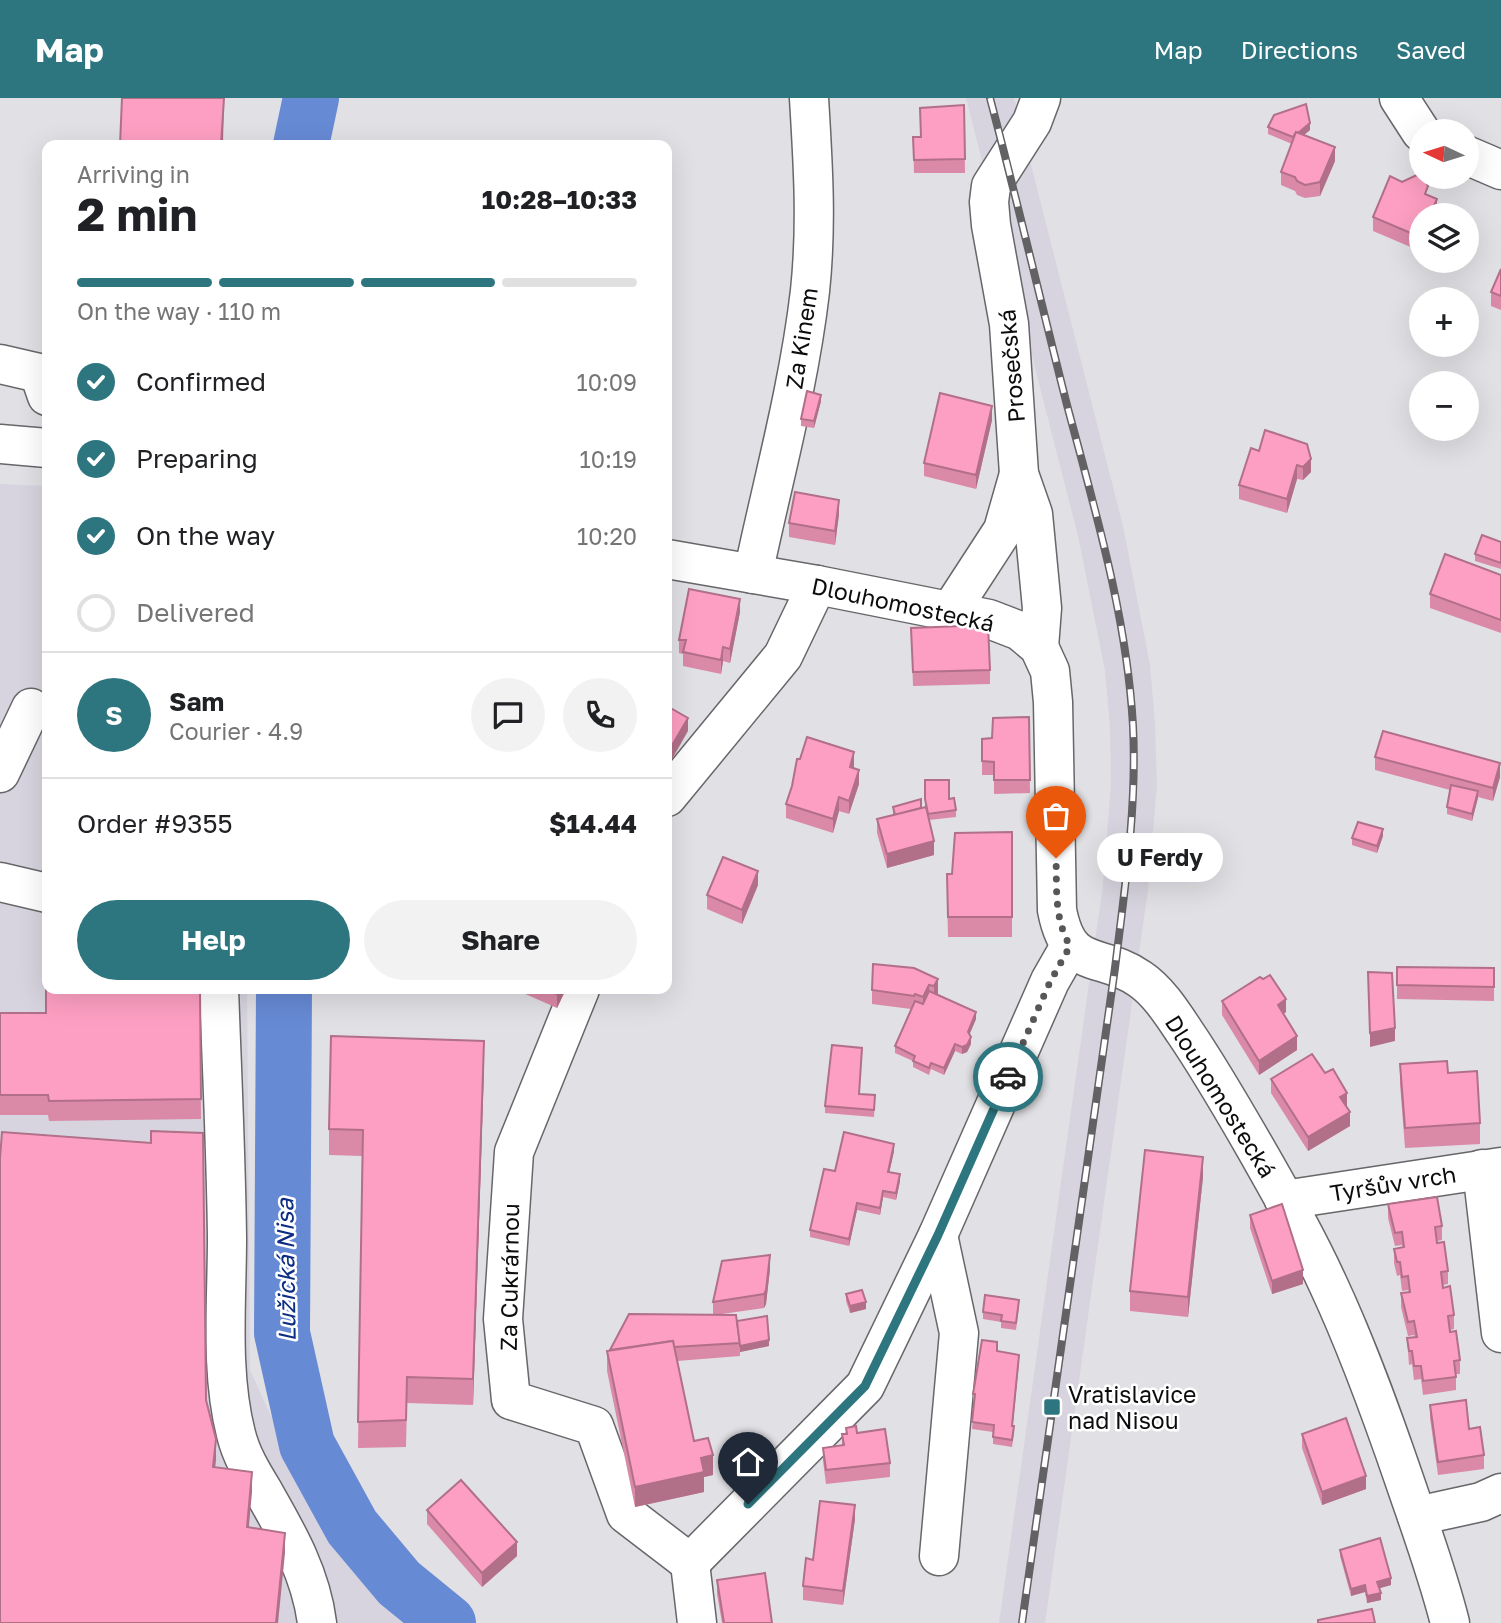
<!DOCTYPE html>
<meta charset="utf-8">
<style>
:root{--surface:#fff;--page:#f2f2f2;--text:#202124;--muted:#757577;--line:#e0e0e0;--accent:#2e767f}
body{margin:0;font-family:"Golos Text",sans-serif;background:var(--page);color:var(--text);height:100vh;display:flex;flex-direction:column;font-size:26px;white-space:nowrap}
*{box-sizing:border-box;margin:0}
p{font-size:23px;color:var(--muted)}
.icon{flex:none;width:38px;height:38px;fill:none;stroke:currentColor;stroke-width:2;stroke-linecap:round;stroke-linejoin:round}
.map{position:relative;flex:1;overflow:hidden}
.sheet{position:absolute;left:42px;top:42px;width:630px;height:854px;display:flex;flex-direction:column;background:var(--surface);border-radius:14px;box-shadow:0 7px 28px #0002}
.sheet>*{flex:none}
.needle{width:46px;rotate:274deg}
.controls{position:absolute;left:1409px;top:21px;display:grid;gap:14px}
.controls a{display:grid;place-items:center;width:70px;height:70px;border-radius:50%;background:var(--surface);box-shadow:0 7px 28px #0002;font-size:35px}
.pin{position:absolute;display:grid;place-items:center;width:60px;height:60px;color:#fff;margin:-72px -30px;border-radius:50% 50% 50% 0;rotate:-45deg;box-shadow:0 0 7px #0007}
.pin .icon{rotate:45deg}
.courier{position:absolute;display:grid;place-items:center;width:70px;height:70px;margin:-35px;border:5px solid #2e767f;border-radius:50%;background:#fff;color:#222;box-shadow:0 2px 9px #0007}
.bubble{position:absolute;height:49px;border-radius:24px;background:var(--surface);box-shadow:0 7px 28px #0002;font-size:23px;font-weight:700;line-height:49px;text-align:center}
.head em{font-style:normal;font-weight:700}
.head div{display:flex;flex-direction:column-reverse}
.head{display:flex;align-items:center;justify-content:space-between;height:119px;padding:0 35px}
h1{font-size:46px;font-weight:700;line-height:52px}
.bar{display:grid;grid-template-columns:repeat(4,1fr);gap:10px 7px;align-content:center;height:84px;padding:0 35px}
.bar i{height:9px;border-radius:5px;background:var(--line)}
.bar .active{background:var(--accent)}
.bar p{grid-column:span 4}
.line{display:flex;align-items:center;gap:18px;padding:0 35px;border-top:2px solid var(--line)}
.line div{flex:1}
.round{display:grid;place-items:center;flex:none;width:74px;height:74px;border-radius:37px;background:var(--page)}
ol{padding:0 35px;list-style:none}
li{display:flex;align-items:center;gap:21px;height:77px}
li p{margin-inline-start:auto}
li .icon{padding:7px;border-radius:50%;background:var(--accent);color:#fff;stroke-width:4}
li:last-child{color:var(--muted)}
li i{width:38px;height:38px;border:4px solid var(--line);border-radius:50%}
.action{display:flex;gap:14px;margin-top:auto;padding:14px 35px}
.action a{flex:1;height:80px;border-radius:42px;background:var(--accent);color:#fff;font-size:28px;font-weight:700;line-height:80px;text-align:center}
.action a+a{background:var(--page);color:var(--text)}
header{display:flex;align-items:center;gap:42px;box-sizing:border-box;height:98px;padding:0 35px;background:var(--accent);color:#fff}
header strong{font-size:33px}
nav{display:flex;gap:38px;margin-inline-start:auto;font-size:24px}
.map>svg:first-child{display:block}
</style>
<header>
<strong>Map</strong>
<nav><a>Map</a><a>Directions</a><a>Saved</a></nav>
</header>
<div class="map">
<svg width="1501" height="1525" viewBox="0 0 1501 1525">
<rect width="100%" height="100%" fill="#e1e0e4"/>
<g fill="#d7d4df">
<path d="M966 0H1014L1123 428 1150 567 1155 625 1157 687 1148 791 1045 1525H999L1103 786 1111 686 1110 628 1105 573 1078 438Z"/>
<path d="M0 386 47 388V891H247L250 1272 314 1412 410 1525H0Z"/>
</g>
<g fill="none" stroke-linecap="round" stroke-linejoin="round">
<g stroke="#678ad5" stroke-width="56">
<path d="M301 47 311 0"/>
<path d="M284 891 282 1235 307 1347 352 1429 399 1485 448 1525"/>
</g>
<defs>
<g id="minor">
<path d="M1399 0 1421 34"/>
<path d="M1466 57 1501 72"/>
<path d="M0 266 39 275 47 298"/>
<path d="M0 346 47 350"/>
<path d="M667 461 817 487 989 521 1020 533 1039 549 1050 573 1053 604 1057 812C1069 875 1100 853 1140 881 1158 893 1172 915 1184 933 1210 971 1233 1011 1256 1051 1281 1095 1307 1140 1328 1186 1358 1250 1382 1317 1405 1384 1421 1431 1438 1477 1450 1525"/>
<path d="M753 476C773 382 799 288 810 193 817 127 813 66 809 0"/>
<path d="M951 512 1003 432 1019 376"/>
<path d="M1039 549 1042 510 1033 416 1019 376 1009 226 991 127 989 104 991 88 1032 24 1041 0"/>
<path d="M0 675 31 610"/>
<path d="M667 699 783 558 817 487"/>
<path d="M0 784 47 795"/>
<path d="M219 891C222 974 226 1057 227 1140 227 1204 220 1274 236 1336 241 1357 252 1375 263 1393 287 1435 311 1476 317 1525"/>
<path d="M580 891 514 1054 503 1221 511 1302 594 1328 626 1416 690 1465"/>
<path d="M1482 1071 1501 1235"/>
<path d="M1284 1102 1501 1069"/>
<path d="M938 1137 959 1235 939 1458"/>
<path d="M1417 1418 1481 1404 1501 1395"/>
<path d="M690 1465 865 1288 938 1137 1050 883 1070 848"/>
<path d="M690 1465 697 1525"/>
</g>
</defs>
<use href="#minor" stroke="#676669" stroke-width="41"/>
<use href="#minor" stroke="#fff" stroke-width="38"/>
<defs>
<path id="rail" d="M990 0C1017 102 1041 205 1067 307 1095 412 1127 519 1133 628 1137 709 1125 789 1115 870L1022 1525"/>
</defs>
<use href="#rail" stroke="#626164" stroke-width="8"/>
<use href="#rail" stroke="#fff" stroke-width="5" stroke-dasharray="16" stroke-linecap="butt"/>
</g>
<g fill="#da89a7">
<path d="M964 7 965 75H914L913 39H921Z"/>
<path d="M1268 29 1310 32 1304 37 1335 63 1320 98 1305 100 1297 97 1295 93 1281 87V74L1292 46 1268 36Z"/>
<path d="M1428 97 1437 114 1420 153 1373 133V119Z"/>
<path d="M1501 171V212L1491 208V194Z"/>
<path d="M821 303 814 330 801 328V321Z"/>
<path d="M992 322 976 391 924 378V365Z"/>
<path d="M1265 332 1311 374 1303 382 1297 381 1287 415 1239 401V387L1259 353Z"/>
<path d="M839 416 835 447 789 439V425Z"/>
<path d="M1501 444V471L1475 463V456Z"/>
<path d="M1501 477V535L1430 510V496Z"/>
<path d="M740 514 730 565 723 563 721 576 683 568V556L679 555V542Z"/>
<path d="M911 530 990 572V586L913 588Z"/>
<path d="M1029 619 1030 695 994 696V677H982V641L992 640Z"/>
<path d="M1375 659 1500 679 1493 703 1478 699 1472 723 1447 716V709L1450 692 1375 672Z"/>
<path d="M854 668 853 670 859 686 849 716 839 713 833 735 786 720V706Z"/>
<path d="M925 701H949L956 712V719L929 722 934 757 887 770 877 735V721L893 717V709L921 710 925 709Z"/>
<path d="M1012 734V839H948L947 796 952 776Z"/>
<path d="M1383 738 1377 755 1352 747V740Z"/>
<path d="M758 787 742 826 707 811V797Z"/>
<path d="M1397 869 1494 889V903L1397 901Z"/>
<path d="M938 881V895L937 897 976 921 969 937 971 946 967 954 962 956 955 953 944 977 931 971 929 977 913 969V963L895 955V948L911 911 872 906V892Z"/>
<path d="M200 891 201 1021 49 1023 48 1017H0V915H46Z"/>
<path d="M514 891H566L557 910Z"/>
<path d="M1222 903 1286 914 1283 916 1297 952 1259 977 1222 917Z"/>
<path d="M1400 966 1448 975 1480 1025V1046L1405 1050 1400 986Z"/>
<path d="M484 969 473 1307 407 1305 406 1349 358 1350 362 1058 329 1057V1031Z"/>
<path d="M1325 975 1347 1008 1346 1009 1350 1028 1308 1053 1271 995V981Z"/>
<path d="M860 996 875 997 874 1019 825 1015V1008Z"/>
<path d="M894 1053 889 1074 900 1083 896 1102 883 1099 880 1117 857 1112 849 1148 810 1139V1132L835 1073Z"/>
<path d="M1203 1079 1188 1219 1130 1213V1193Z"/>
<path d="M1388 1106 1442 1128V1142L1437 1143 1448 1173V1186L1443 1187 1454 1217V1231L1450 1232 1460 1262V1276H1456V1292L1423 1297 1421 1281 1414 1282 1412 1266 1409 1267 1407 1240 1415 1239 1414 1237 1408 1238 1401 1209V1195L1409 1194 1408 1192 1402 1193 1400 1177 1397 1178 1394 1165V1151L1403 1150 1402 1147 1395 1148 1388 1120Z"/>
<path d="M1250 1117 1303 1186 1272 1196 1250 1130Z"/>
<path d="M770 1171 766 1206 764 1210 722 1216 737 1223 769 1248 740 1254V1258L677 1263 694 1343 713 1377 704 1379V1394L635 1409 607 1273V1253L713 1216V1204Z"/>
<path d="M846 1196 866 1211 850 1215 846 1203Z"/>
<path d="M1019 1209 1016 1232 1001 1230V1224L983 1221V1214Z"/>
<path d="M997 1253 1019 1264 1012 1328 1014 1335 1012 1349 993 1346V1334L972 1331 975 1303H973V1296Z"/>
<path d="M1430 1307 1469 1331 1484 1357V1371L1438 1377 1430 1320Z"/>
<path d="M857 1335 890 1365V1379L826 1386 823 1363V1350L842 1347V1336Z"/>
<path d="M1302 1336 1366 1391 1322 1407 1302 1350Z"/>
<path d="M427 1412 517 1458 482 1489 427 1426Z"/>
<path d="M855 1421 843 1507 803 1502V1488L813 1462Z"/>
<path d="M1340 1452 1391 1487 1379 1490 1381 1502 1367 1505 1365 1494 1351 1498 1340 1458Z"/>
<path d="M717 1482 772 1525H722L717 1496Z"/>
</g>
<g fill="#b16f88">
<path d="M224 0 223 47H221Z"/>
<path d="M1310 25V32L1293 46V39Z"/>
<path d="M1335 49V63L1320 98V84Z"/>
<path d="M1437 101V114L1436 117H1430Z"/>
<path d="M821 297V303L814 330V323Z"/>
<path d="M992 308V322L976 391V377Z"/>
<path d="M1311 361V374L1303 382V369Z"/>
<path d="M1297 367V381L1287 415V401Z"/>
<path d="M839 402V416L835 447V433Z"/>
<path d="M740 501V514L730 565V551Z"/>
<path d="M723 549V563L721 576V562Z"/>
<path d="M688 620V633L667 670V656Z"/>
<path d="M854 654V668L850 683V669Z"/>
<path d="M1500 665V679L1493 703V690Z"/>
<path d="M859 672V686L849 716V703Z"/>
<path d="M1478 693V700L1472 723V716Z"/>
<path d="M839 699V713L833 735V721Z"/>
<path d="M1383 731V738L1377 755V748Z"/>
<path d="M934 743V757L887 770V756Z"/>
<path d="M758 773V787L742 826V812Z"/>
<path d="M938 881V895L934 902V888Z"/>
<path d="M929 887V900L923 913V899Z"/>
<path d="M560 891H566L557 910V896Z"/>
<path d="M1286 901V914L1278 920V907Z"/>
<path d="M976 914V921L968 940V934Z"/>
<path d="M1395 930V943L1370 949V935Z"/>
<path d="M1297 938V952L1259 977V963Z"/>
<path d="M971 939V946L967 954 962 956V949Z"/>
<path d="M484 943V969L473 1307V1281Z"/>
<path d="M955 946V953L944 977V970Z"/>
<path d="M1347 995V1008L1340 1013V999Z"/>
<path d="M1350 1014V1028L1308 1053V1039Z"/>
<path d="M894 1046V1053L888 1081V1074Z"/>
<path d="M1203 1059V1079L1188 1219V1199Z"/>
<path d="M900 1076V1083L896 1102V1095Z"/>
<path d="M883 1093V1099L880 1117V1110Z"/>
<path d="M857 1105V1112L849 1148V1141Z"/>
<path d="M770 1157V1171L766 1206 764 1210V1196Z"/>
<path d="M1303 1172V1186L1272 1196V1183Z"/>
<path d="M866 1204V1211L850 1215V1208Z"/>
<path d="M769 1242V1248L740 1254V1248Z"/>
<path d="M1019 1257V1264L1012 1335V1328Z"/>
<path d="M216 1341V1362L213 1389V1369Z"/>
<path d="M713 1357V1377L704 1379V1394L635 1409V1389L701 1360Z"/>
<path d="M252 1374V1394L247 1449V1429Z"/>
<path d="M1366 1378V1391L1322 1407V1394Z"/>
<path d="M855 1407V1421L843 1507V1493Z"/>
<path d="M285 1435V1455L278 1525H276Z"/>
<path d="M517 1444V1458L482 1489V1475Z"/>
<path d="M1391 1480V1487L1377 1491V1484Z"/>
<path d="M1365 1487V1494L1351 1498V1491Z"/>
<path d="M1381 1495V1502L1367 1505V1498Z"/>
</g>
<g fill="#fd9fc2" stroke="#b16f88" stroke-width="2">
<path d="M122 0H224L221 47H120Z"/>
<path d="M1306 6 1310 25 1298 35 1296 34 1293 39 1268 29 1274 17Z"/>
<path d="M964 7 965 61 914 62 913 39H921L920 10Z"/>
<path d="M1296 34 1335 49 1320 84 1305 87 1297 83 1295 79 1281 74Z"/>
<path d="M1417 77 1424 81 1428 88 1425 96 1437 101 1430 117H1421V137L1420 139 1373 119 1390 78 1402 84Z"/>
<path d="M1501 171V198L1491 194Z"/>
<path d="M807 293 821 297 814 323 801 321Z"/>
<path d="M940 295 992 308 976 377 924 365Z"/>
<path d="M1265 332 1307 346 1311 361 1303 369 1297 367 1287 401 1239 387 1251 350 1259 353Z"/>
<path d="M795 394 839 402 835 433 789 425Z"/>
<path d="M1482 437 1501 444V465L1475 456Z"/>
<path d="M1445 456 1501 477V522L1430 496Z"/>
<path d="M689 491 740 501 730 551 723 549 721 562 683 554 686 542H679Z"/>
<path d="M988 527 990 572 913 574 911 530Z"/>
<path d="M667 608 688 620 667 656Z"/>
<path d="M1029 619 1030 682H994V664L982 663V641L992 640 993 620Z"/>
<path d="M1383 633 1500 665 1493 690 1375 659Z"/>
<path d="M807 639 854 654 850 669 859 672 849 703 839 699 833 721 786 706 792 688 797 661H800Z"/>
<path d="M925 682H949V701L954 700 956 712 928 716 925 701Z"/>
<path d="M1451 687 1478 693 1472 716 1447 709Z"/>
<path d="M921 701V710L895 717 893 709Z"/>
<path d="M926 709 934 743 887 756 877 721Z"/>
<path d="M1358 724 1383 731 1377 748 1352 740Z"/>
<path d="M1012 734V819H948L947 776H952L955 735Z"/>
<path d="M723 759 758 773 742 812 707 797Z"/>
<path d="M46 827H47V891H200L201 1001 49 1003 48 997H0V915H46Z"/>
<path d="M873 866 914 870 938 881 934 888 929 887 923 899 915 896 914 898 872 892Z"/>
<path d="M1397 869 1494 870V889L1397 887Z"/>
<path d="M1368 874 1392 875 1395 930 1370 935Z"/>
<path d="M1270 877 1286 901 1278 907 1297 938 1259 963 1222 903 1260 879 1263 881Z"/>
<path d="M544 891H560L557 896Z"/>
<path d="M929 893 976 914 968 934 971 939 967 947 962 949 955 946 944 970 931 965 929 970 913 963 915 958 895 948 915 903 923 906Z"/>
<path d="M331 938 484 943 473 1281 407 1279 406 1322 358 1324 363 1032 329 1031Z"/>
<path d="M832 947 862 950 859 996 875 997 874 1012 825 1008Z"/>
<path d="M1312 956 1325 975 1333 971 1347 995 1340 999 1350 1014 1308 1039 1271 981Z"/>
<path d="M1447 963 1448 975 1477 973 1480 1025 1405 1030 1400 966Z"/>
<path d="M151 1033 203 1035 206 1302 216 1341 213 1369 252 1374 247 1429 285 1435 276 1525H0V1060L2 1034 151 1045Z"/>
<path d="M844 1034 894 1046 888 1074 900 1076 896 1095 883 1093 880 1110 857 1105 849 1141 810 1132 824 1071 835 1073Z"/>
<path d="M1145 1052 1203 1059 1188 1199 1130 1193Z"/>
<path d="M1437 1099 1442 1128 1435 1129 1437 1145 1444 1144 1448 1173 1441 1174 1443 1190 1450 1188 1454 1217 1448 1218 1450 1234 1456 1233 1460 1262 1454 1263 1456 1279 1423 1283 1421 1268H1414L1412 1253H1409L1407 1240 1417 1239 1414 1223 1408 1224 1401 1195 1410 1194 1408 1178 1402 1179 1400 1164H1397L1394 1151 1404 1149 1402 1134 1395 1135 1388 1106Z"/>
<path d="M1282 1106 1303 1172 1272 1183 1250 1117Z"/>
<path d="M770 1157 766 1192 764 1196 713 1204 722 1163Z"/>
<path d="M862 1192 866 1204 850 1208 846 1196Z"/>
<path d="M985 1197 1019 1202 1016 1225 1001 1223 1002 1217 983 1214Z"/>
<path d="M629 1216 736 1217 740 1245 674 1249 673 1243 610 1252Z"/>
<path d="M767 1218 769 1242 740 1248 737 1223Z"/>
<path d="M982 1242 997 1244V1253L1019 1257 1012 1328H1014L1012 1342 993 1339 994 1327 972 1324 975 1296H973Z"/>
<path d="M673 1243 694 1343 708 1340 713 1357 701 1360 704 1374 635 1389 607 1253Z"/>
<path d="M1466 1302 1469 1331 1480 1329 1484 1357 1438 1364 1430 1307Z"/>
<path d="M1346 1320 1366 1378 1322 1394 1302 1336Z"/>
<path d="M856 1328 857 1335 885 1331 890 1365 826 1372 823 1350 844 1347 842 1336H847L846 1330Z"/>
<path d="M461 1382 517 1444 482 1475 427 1412Z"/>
<path d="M820 1403 855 1407 843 1493 803 1488 806 1460 813 1462Z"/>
<path d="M1380 1440 1391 1480 1377 1484 1381 1495 1367 1498 1365 1487 1351 1491 1340 1452Z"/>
<path d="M765 1475 772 1525H724L717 1482Z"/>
<path d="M1372 1511 1375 1525H1318V1522Z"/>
</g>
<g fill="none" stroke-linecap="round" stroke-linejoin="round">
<path stroke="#575658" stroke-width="7" stroke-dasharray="0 12.6" d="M1008 979 1050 884 1070 848C1054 820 1057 791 1056 760"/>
<path stroke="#2e767f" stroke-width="9" d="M748 1406 865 1288 938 1137 1008 979"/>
</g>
<rect fill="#2e767f" stroke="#fff" stroke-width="2.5" x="1043" y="1300" width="18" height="18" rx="3.5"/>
<g text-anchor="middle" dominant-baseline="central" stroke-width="5" stroke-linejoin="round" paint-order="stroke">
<g font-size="23" fill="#0c0c0d" stroke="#fff">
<text transform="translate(801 240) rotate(-81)">Za Kinem</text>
<text transform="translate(1011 268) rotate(-95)">Prosečská</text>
<text transform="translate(903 506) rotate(12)">Dlouhomostecká</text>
<text transform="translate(1221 998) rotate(58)">Dlouhomostecká</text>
<text transform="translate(1393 1085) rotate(-9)">Tyršův vrch</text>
<text transform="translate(509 1179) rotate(-89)">Za Cukrárnou</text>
</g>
<g font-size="23" fill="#0c0c0d" stroke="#fff" text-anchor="start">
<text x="1068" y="1296">Vratislavice<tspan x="1068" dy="26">nad Nisou</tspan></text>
</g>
<g font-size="24" font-style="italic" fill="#0c2d83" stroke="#fff">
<text transform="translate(285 1172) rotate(-91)">Lužická Nisa</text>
</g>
</g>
</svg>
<div class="controls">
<a><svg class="needle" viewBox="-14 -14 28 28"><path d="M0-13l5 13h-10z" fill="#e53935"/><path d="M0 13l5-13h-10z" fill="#757577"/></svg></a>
<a><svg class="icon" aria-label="layers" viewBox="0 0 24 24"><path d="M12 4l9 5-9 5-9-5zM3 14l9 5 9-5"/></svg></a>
<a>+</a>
<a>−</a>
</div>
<div class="pin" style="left:1056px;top:760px;background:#ea580c"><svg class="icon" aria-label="bag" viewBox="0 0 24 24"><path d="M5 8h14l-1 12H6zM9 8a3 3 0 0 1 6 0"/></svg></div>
<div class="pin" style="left:748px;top:1406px;background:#1f2937"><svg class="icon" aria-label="home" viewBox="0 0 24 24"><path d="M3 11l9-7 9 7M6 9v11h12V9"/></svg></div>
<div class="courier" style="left:1008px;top:979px"><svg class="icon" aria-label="car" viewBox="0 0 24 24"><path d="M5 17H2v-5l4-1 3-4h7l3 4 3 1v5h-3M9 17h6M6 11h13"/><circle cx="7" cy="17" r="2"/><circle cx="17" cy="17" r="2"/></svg></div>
<div class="bubble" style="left:1097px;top:735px;width:126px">U Ferdy</div>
<section class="sheet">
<div class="head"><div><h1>2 min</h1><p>Arriving in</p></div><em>10:28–10:33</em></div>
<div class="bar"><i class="active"></i><i class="active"></i><i class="active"></i><i></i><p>On the way · 110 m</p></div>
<ol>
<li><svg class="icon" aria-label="check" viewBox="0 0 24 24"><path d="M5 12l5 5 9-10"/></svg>Confirmed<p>10:09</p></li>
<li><svg class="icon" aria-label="check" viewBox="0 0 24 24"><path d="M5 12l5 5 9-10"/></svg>Preparing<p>10:19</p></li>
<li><svg class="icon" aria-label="check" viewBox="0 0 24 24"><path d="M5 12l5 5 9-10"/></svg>On the way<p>10:20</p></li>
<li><i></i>Delivered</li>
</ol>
<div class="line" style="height:126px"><b class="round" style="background:var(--accent);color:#fff">S</b><div><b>Sam</b><p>Courier · 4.9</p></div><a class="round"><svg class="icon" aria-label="chat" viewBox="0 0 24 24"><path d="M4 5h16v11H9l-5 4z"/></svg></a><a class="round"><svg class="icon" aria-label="phone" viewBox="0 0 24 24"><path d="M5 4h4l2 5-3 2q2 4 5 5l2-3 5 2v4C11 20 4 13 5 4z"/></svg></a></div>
<div class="line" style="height:91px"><div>Order #9355</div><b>$14.44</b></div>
<div class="action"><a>Help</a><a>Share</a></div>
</section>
</div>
